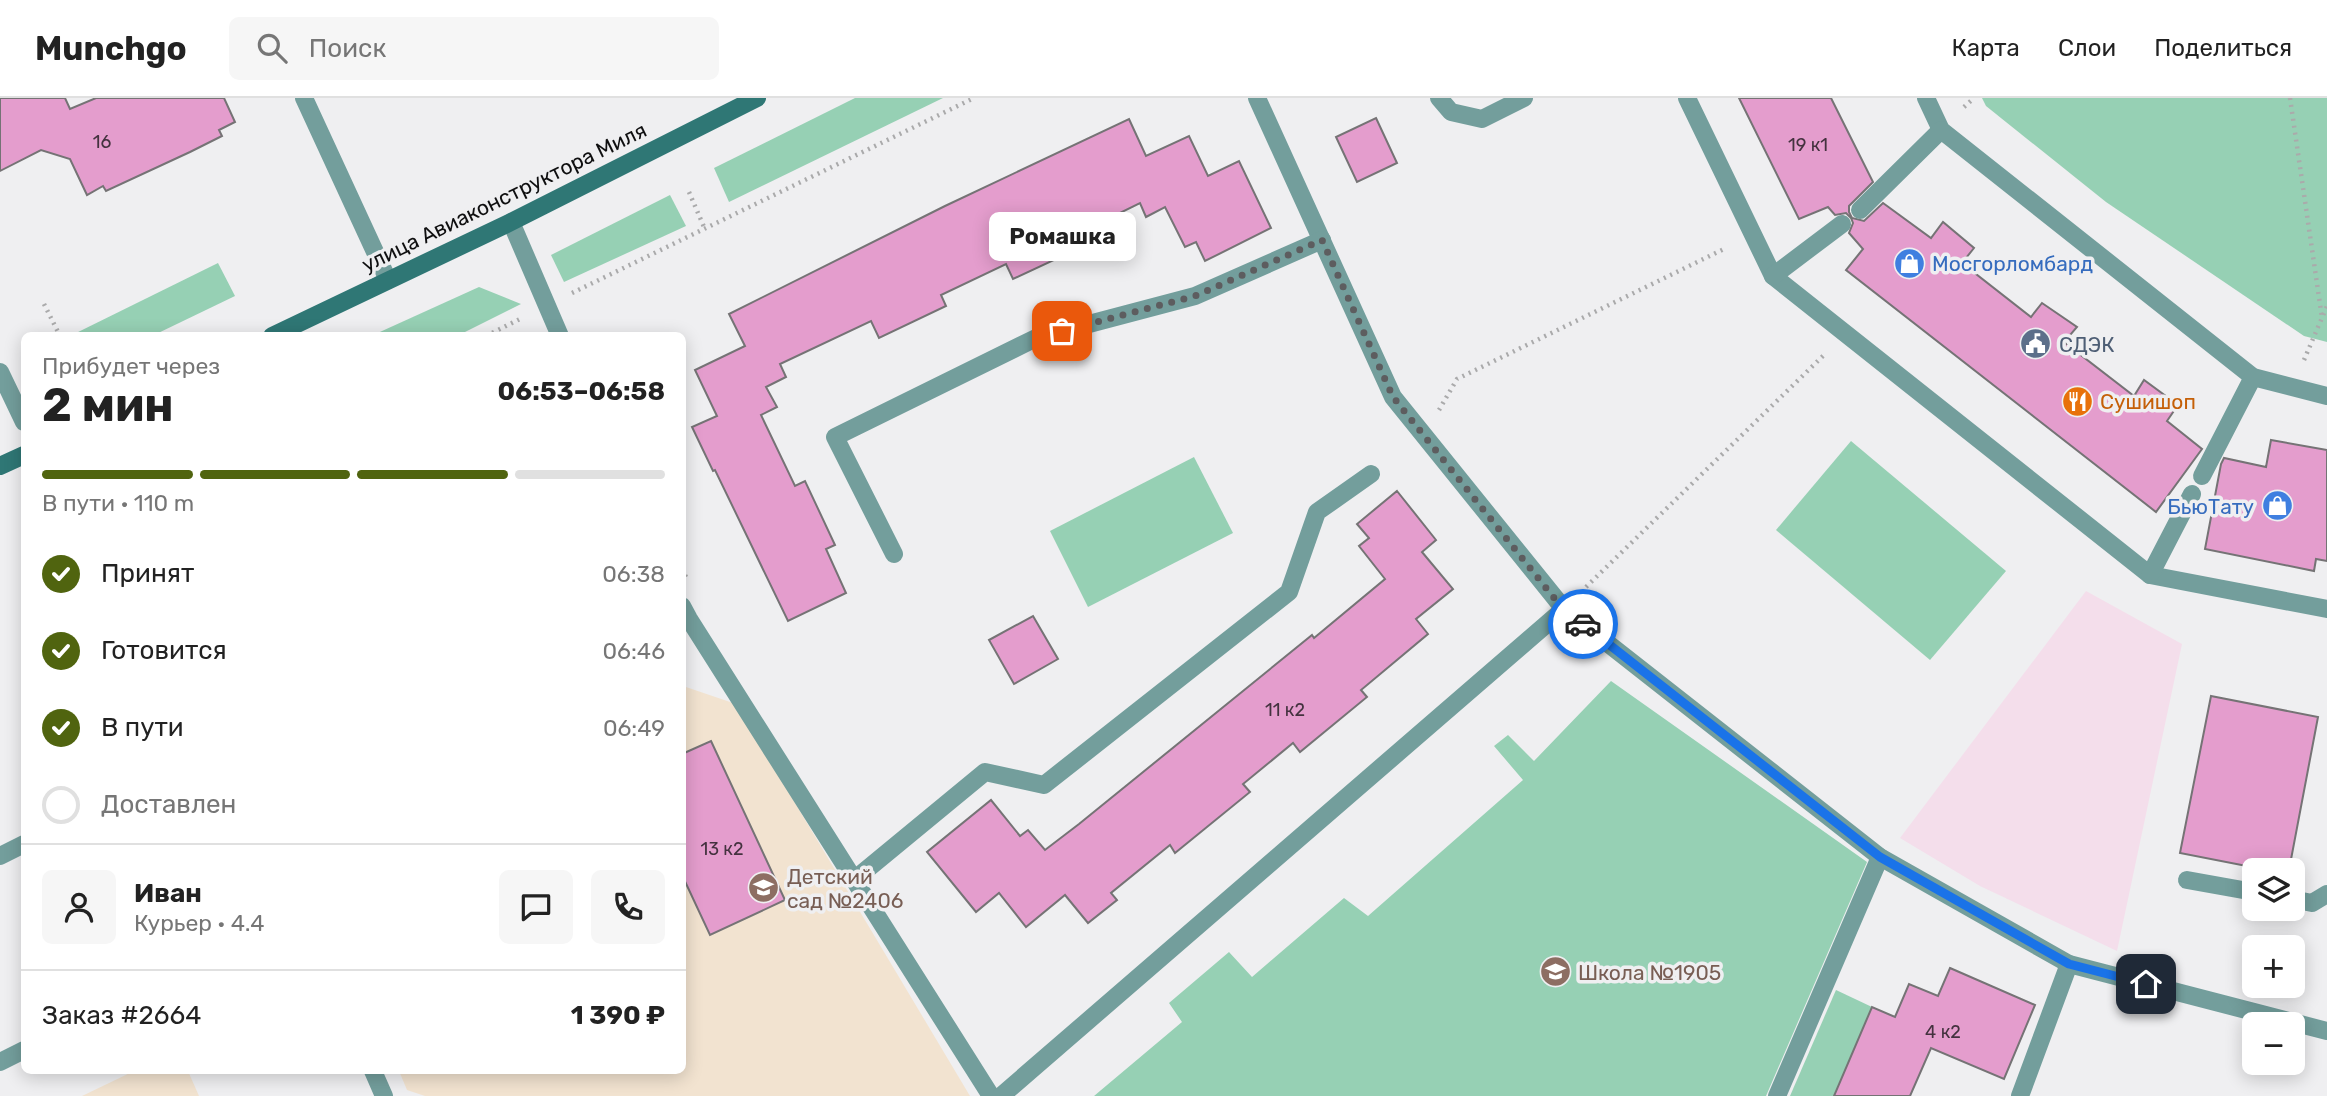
<!DOCTYPE html>
<html lang="ru">
<meta charset="utf-8">
<style>
:root{--surface:#fff;--page:#f6f6f6;--text:#222;--muted:#767676;--line:#e0e0e0;--accent:#50640f}
body{margin:0;font-family:Rubik,sans-serif;background:var(--page);color:var(--text);height:100vh;display:flex;flex-direction:column;font-size:26px;white-space:nowrap}
*{box-sizing:border-box;margin:0}
p{font-size:23px;color:var(--muted)}
.icon{flex:none;width:38px;height:38px;fill:none;stroke:currentColor;stroke-width:2;stroke-linecap:round;stroke-linejoin:round}
.map{position:relative;flex:1;overflow:hidden}
.sheet{position:absolute;left:21px;top:234px;width:665px;height:742px;display:flex;flex-direction:column;background:var(--surface);border-radius:10px;box-shadow:0 4px 18px #0003}
.sheet>*{flex:none}
.controls{position:absolute;left:2242px;top:760px;display:grid;gap:14px}
.controls a{display:grid;place-items:center;width:63px;height:63px;border-radius:10px;background:var(--surface);box-shadow:0 4px 18px #0003;font-size:35px}
.pin{position:absolute;display:grid;place-items:center;width:60px;height:60px;color:#fff;margin:-30px;border-radius:14px;box-shadow:0 4px 10px #0006}
.courier{position:absolute;display:grid;place-items:center;width:70px;height:70px;margin:-35px;border:5px solid #1a73e8;border-radius:50%;background:#fff;color:#222;box-shadow:0 2px 9px #0007}
.bubble{position:absolute;height:49px;border-radius:10px;background:var(--surface);box-shadow:0 4px 18px #0003;font-size:23px;font-weight:700;line-height:49px;text-align:center}
.overview em{font-style:normal;font-weight:700}
.overview div{display:flex;flex-direction:column-reverse}
.overview{display:flex;align-items:center;justify-content:space-between;height:119px;padding:0 21px}
h1{font-size:46px;font-weight:700;line-height:52px}
.bar{display:grid;grid-template-columns:repeat(4,1fr);gap:10px 7px;align-content:center;height:84px;padding:0 21px}
.bar i{height:9px;border-radius:5px;background:var(--line)}
.bar .on{background:var(--accent)}
.bar p{grid-column:span 4}
.line{display:flex;align-items:center;gap:18px;padding:0 21px;border-top:2px solid var(--line)}
.line div{flex:1}
.round{display:grid;place-items:center;flex:none;width:74px;height:74px;border-radius:10px;background:var(--page)}
ol{padding:0 21px;list-style:none}
li{display:flex;align-items:center;gap:21px;height:77px}
li p{margin-inline-start:auto}
li .icon{padding:7px;border-radius:50%;background:var(--accent);color:#fff;stroke-width:4}
li:last-child{color:var(--muted)}
li i{width:38px;height:38px;border:4px solid var(--line);border-radius:50%}
header{display:flex;align-items:center;gap:42px;box-sizing:border-box;height:98px;padding:0 35px;background:var(--surface);border-bottom:2px solid var(--line)}
header strong{font-size:33px}
nav{display:flex;gap:38px;margin-inline-start:auto;font-size:24px}
.search{width:490px;height:63px;background:var(--page);display:flex;align-items:center;gap:18px;box-sizing:border-box;padding:0 24px;border-radius:10px;color:var(--muted);font-size:26px}
.map>svg:first-child{display:block}
</style>
<header>
<strong>Munchgo</strong>
<div class="search"><svg class="icon" aria-label="search" viewBox="0 0 24 24"><circle cx="10" cy="10" r="6"/><path d="M15 15l6 6"/></svg>Поиск</div>
<nav><a>Карта</a><a>Слои</a><a>Поделиться</a></nav>
</header>
<div class="map">
<svg width="2327" height="998" viewBox="0 0 2327 998">
<rect width="100%" height="100%" fill="#efeff1"/>
<path fill="#f4deeb" d="M2086 493 2182 546 2117 853 1980 788 1900 740Z"/>
<g fill="#f2e3d0">
<path d="M683 588 736 606 970 998H425L407 992 399 973H682Z"/>
<path d="M134 973H188L199 998H82Z"/>
</g>
<g fill="#96d0b4">
<path d="M855 0H943L729 104 714 70Z"/>
<path d="M1982 0H2327V244L2304 238 2106 104 1986 8Z"/>
<path d="M670 97 686 128 564 184 551 157Z"/>
<path d="M218 165 235 198 152 238H70Z"/>
<path d="M479 189 521 206 457 238H371Z"/>
<path d="M1851 343 2006 473 1930 562 1776 432Z"/>
<path d="M1194 359 1233 435 1088 509 1050 433Z"/>
<path d="M1611 583 1867 764 1766 998H1094L1182 924 1169 905 1229 854 1252 879 1344 800 1368 818 1523 682 1494 648 1508 637 1534 663Z"/>
<path d="M1836 892 1872 909 1834 998H1790Z"/>
</g>
<g fill="#e49dcd" stroke="#757375" stroke-width="2">
<path d="M0 0H65L70 11 96 0H224L235 24 219 32 222 38 190 54 106 93 103 88 87 97 70 61 41 52 0 73Z"/>
<path d="M1739 0H1831L1873 84 1849 108V114L1852 120 1864 123 1883 105 1931 140 1943 124 1974 150 1962 165 2031 219 2042 205 2077 229 2064 244 2134 298 2144 282 2178 307 2167 323 2202 351 2156 414 1846 172 1863 151 1849 135 1853 125 1851 120 1846 115 1835 117 1828 109 1799 121Z"/>
<path d="M1376 20 1397 65 1357 84 1336 39Z"/>
<path d="M1129 21 1146 58 1189 38 1208 78 1239 63 1271 130 1205 163 1196 144 1185 149 1165 109 1146 119 1140 105 1083 133 1086 147 1013 181 1006 166 941 197 946 208 879 240 871 223 780 266 786 279 766 289 777 309 761 317 795 388 805 383 835 447 826 451 846 495 788 523 715 372 713 373 692 329 717 318 695 272 745 248 729 216 945 108Z"/>
<path d="M2271 342 2327 352V463L2316 461 2314 473 2205 451 2221 366 2224 360 2266 369Z"/>
<path d="M1397 393 1436 442 1422 454 1453 491 1416 521 1428 536 1361 592 1367 599 1300 654 1293 645 1243 686 1250 694 1175 755 1170 747 1111 795 1117 802 1088 825 1065 797 1026 829 999 795 976 814 927 754 991 702 1020 738 1028 732 1045 752 1079 726 1312 537 1314 540 1385 481 1359 448 1369 440 1357 426Z"/>
<path d="M1033 518 1058 561 1014 586 989 542Z"/>
<path d="M2211 598 2318 619 2289 772H2267L2180 755Z"/>
<path d="M711 643 785 802 710 837 682 777V656Z"/>
<path d="M1950 870 2035 907 2004 981 1931 950 1910 998H1834L1872 909 1895 919 1909 886 1938 898Z"/>
</g>
<g fill="none" stroke-linecap="round" stroke-linejoin="round">
<g stroke="#aaaaab" stroke-width="4.5" stroke-dasharray="2 5" stroke-linecap="butt">
<path d="M2290 0 2322 220"/>
<path d="M1964 9 1974 0"/>
<path d="M689 94 704 129"/>
<path d="M572 195 974 0"/>
<path d="M44 206 60 238"/>
<path d="M486 238 520 221"/>
<path d="M2304 262 2327 208"/>
<path d="M1439 312 1457 281 1726 150"/>
<path d="M682 471 687 481"/>
<path d="M1586 489 1825 256"/>
</g>
<g stroke="#739e9c" stroke-width="18">
<path d="M304 0 388 182"/>
<path d="M1257 0 1393 299 1564 511 1880 759 2069 866 2327 933"/>
<path d="M1439 0 1451 14 1482 21 1524 0"/>
<path d="M1687 0 1773 178 2150 477 2327 511"/>
<path d="M1926 0 1941 32 2253 279 2327 298"/>
<path d="M1860 112 1941 32"/>
<path d="M511 124 560 238"/>
<path d="M1773 178 1842 126"/>
<path d="M0 274 24 324"/>
<path d="M2202 378 2253 279"/>
<path d="M894 456 835 339 1036 240 1195 198 1322 142"/>
<path d="M2150 477 2192 396"/>
<path d="M682 508 689 521 991 998"/>
<path d="M0 758 24 746"/>
<path d="M854 782 985 674 1044 687 1289 494 1317 414 1371 376"/>
<path d="M2187 782 2254 794"/>
<path d="M2292 801 2312 805 2327 796"/>
<path d="M0 964 24 952"/>
<path d="M373 973 384 998"/>
<path d="M1001 998 1564 511"/>
<path d="M1777 998 1880 759"/>
<path d="M2020 998 2069 866"/>
</g>
<g stroke="#2f7775" stroke-width="18">
<path d="M272 238 511 124 757 0"/>
<path d="M0 368 24 357"/>
</g>
</g>
<g fill="none" stroke-linecap="round" stroke-linejoin="round">
<path stroke="#5d5d5f" stroke-width="7" stroke-dasharray="0 12.6" d="M1062 233 1195 198 1322 142 1393 299 1563 511 1583 526"/>
<path stroke="#1a73e8" stroke-width="9" d="M1583 526 1880 759 2069 866 2146 886"/>
</g>
<defs>
<symbol id="shop-disc" viewBox="-11 -11 22 22"><circle r="9.5" fill="#3f7fe0" stroke="#efeff1"/><path d="M-5-2.5h2.3a2.7 3.5 0 0 1 5.4 0H5L5.5 6h-11ZM-1.5-2.5h3a1.5 2.3 0 0 0-3 0Z" fill="#fff"/></symbol>
<symbol id="civic-disc" viewBox="-11 -11 22 22"><circle r="9.5" fill="#5c6f8a" stroke="#efeff1"/><path d="M-.6-6.5H3V-4.5H.6V-3L4-1V1h2V6H-6V1h2V-1L-.6-3ZM-1.2 2.5V6h2.4V2.5Z" fill="#fff"/></symbol>
<symbol id="restaurant-disc" viewBox="-11 -11 22 22"><circle r="9.5" fill="#e8710a" stroke="#efeff1"/><path d="M-5-6h1v4h1v-4h1v4h1v-4h1v5L-1.5 .5V6h-2V.5L-5-1ZM5-6V6H3V1.5H1.5Q1.5-4 5-6Z" fill="#fff"/></symbol>
<symbol id="school-disc" viewBox="-11 -11 22 22"><circle r="9.5" fill="#8d6e63" stroke="#efeff1"/><path d="M0-5L7-2L0 1L-7-2ZM-4 1L0 2.5L4 1V4Q0 6-4 4Z" fill="#fff"/></symbol>
</defs>
<g fill-rule="evenodd">
<use href="#shop-disc" x="1892" y="148" width="35" height="35"/>
<use href="#civic-disc" x="2018" y="228" width="35" height="35"/>
<use href="#restaurant-disc" x="2060" y="286" width="35" height="35"/>
<use href="#shop-disc" x="2260" y="390" width="35" height="35"/>
<use href="#school-disc" x="746" y="772" width="35" height="35"/>
<use href="#school-disc" x="1538" y="856" width="35" height="35"/>
</g>
<g text-anchor="middle" dominant-baseline="central" stroke-width="7" stroke-linejoin="round" paint-order="stroke">
<g font-size="18" fill="#44323f">
<text x="102" y="44">16</text>
<text x="1808" y="47">19 к1</text>
<text x="1285" y="612">11 к2</text>
<text x="722" y="751">13 к2</text>
<text x="1943" y="934">4 к2</text>
</g>
<g font-size="21" fill="#0f0f10" stroke="#efeff1">
<text transform="translate(504 99) rotate(-26)">улица Авиаконструктора Миля</text>
</g>
<g font-size="21" fill="#366cbe" stroke="#efeff1" text-anchor="start">
<text x="1932" y="165">Мосгорломбард</text>
<text x="2254" y="408" text-anchor="end">БьюТату</text>
</g>
<g font-size="21" fill="#4e5e75" stroke="#efeff1" text-anchor="start">
<text x="2059" y="246">СДЭК</text>
</g>
<g font-size="21" fill="#c56008" stroke="#efeff1" text-anchor="start">
<text x="2100" y="303">Сушишоп</text>
</g>
<g font-size="21" fill="#785e54" stroke="#efeff1" text-anchor="start">
<text x="787" y="778">Детский<tspan x="787" dy="24">сад №2406</tspan></text>
<text x="1578" y="874">Школа №1905</text>
</g>
</g>
</svg>
<div class="controls">
<a><svg class="icon" aria-label="layers" viewBox="0 0 24 24"><path d="M12 4l9 5-9 5-9-5zM3 14l9 5 9-5"/></svg></a>
<a>+</a>
<a>−</a>
</div>
<div class="pin" style="left:1062px;top:233px;background:#ea580c"><svg class="icon" aria-label="bag" viewBox="0 0 24 24"><path d="M5 8h14l-1 12H6zM9 8a3 3 0 0 1 6 0"/></svg></div>
<div class="pin" style="left:2146px;top:886px;background:#1f2937"><svg class="icon" aria-label="home" viewBox="0 0 24 24"><path d="M3 11l9-7 9 7M6 9v11h12V9"/></svg></div>
<div class="courier" style="left:1583px;top:526px"><svg class="icon" aria-label="car" viewBox="0 0 24 24"><path d="M5 17H2v-5l4-1 3-4h7l3 4 3 1v5h-3M9 17h6M6 11h13"/><circle cx="7" cy="17" r="2"/><circle cx="17" cy="17" r="2"/></svg></div>
<div class="bubble" style="left:989px;top:114px;width:147px">Ромашка</div>
<section class="sheet">
<div class="overview"><div><h1>2 мин</h1><p>Прибудет через</p></div><em>06:53–06:58</em></div>
<div class="bar"><i class="on"></i><i class="on"></i><i class="on"></i><i></i><p>В пути · 110 m</p></div>
<ol>
<li><svg class="icon" aria-label="check" viewBox="0 0 24 24"><path d="M5 12l5 5 9-10"/></svg>Принят<p>06:38</p></li>
<li><svg class="icon" aria-label="check" viewBox="0 0 24 24"><path d="M5 12l5 5 9-10"/></svg>Готовится<p>06:46</p></li>
<li><svg class="icon" aria-label="check" viewBox="0 0 24 24"><path d="M5 12l5 5 9-10"/></svg>В пути<p>06:49</p></li>
<li><i></i>Доставлен</li>
</ol>
<div class="line" style="height:126px"><a class="round"><svg class="icon" aria-label="person" viewBox="0 0 24 24"><circle cx="12" cy="8" r="4"/><path d="M4 21q1-7 8-7t8 7"/></svg></a><div><b>Иван</b><p>Курьер · 4.4</p></div><a class="round"><svg class="icon" aria-label="chat" viewBox="0 0 24 24"><path d="M4 5h16v11H9l-5 4z"/></svg></a><a class="round"><svg class="icon" aria-label="phone" viewBox="0 0 24 24"><path d="M5 4h4l2 5-3 2q2 4 5 5l2-3 5 2v4C11 20 4 13 5 4z"/></svg></a></div>
<div class="line" style="height:91px"><div>Заказ #2664</div><b>1 390 ₽</b></div>
</section>
</div>
